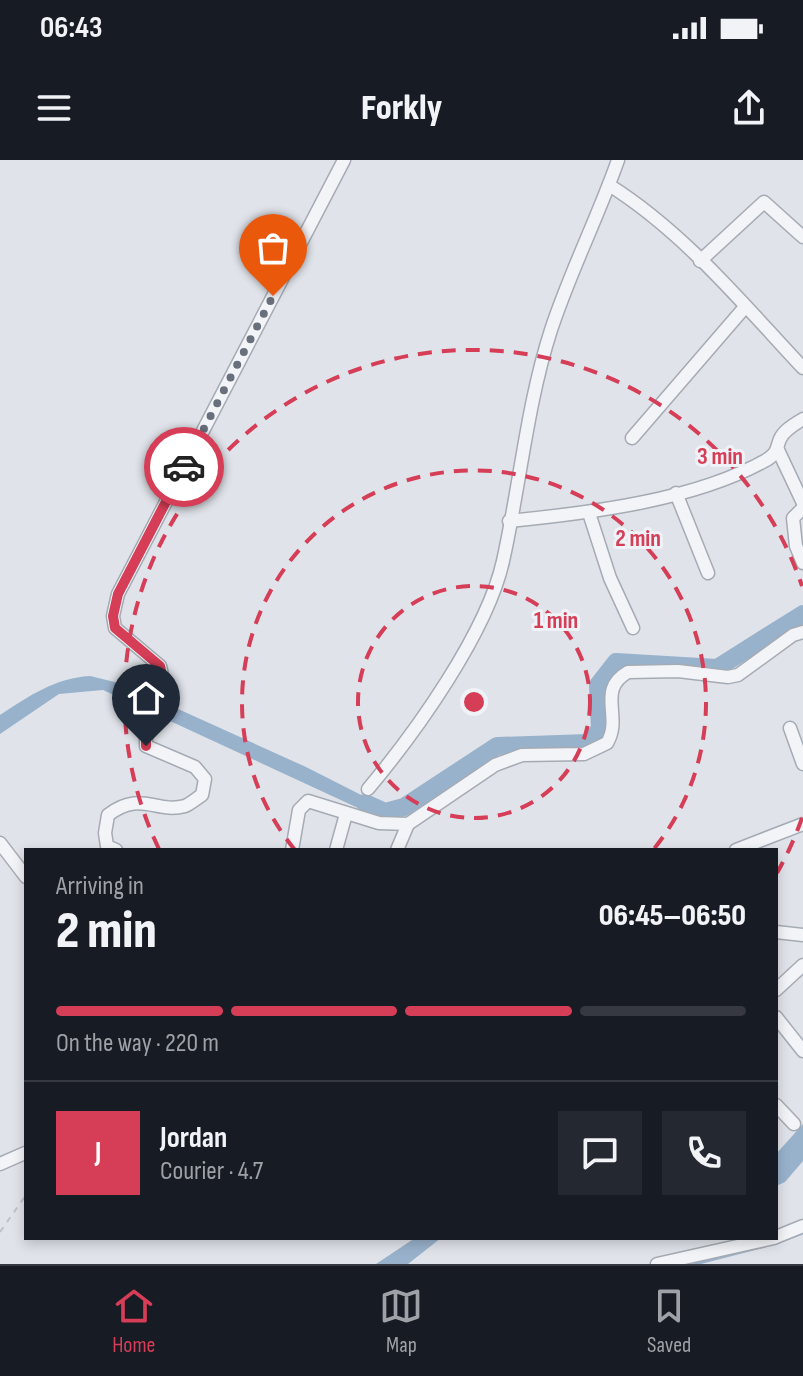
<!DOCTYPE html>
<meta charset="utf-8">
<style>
:root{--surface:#171b24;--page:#242831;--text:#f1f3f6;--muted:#9ea1a6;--line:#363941;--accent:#d63d56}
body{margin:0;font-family:"Sofia Sans Condensed",sans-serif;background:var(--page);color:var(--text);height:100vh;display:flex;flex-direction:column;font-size:30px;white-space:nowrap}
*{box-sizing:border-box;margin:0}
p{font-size:26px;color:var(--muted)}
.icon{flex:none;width:44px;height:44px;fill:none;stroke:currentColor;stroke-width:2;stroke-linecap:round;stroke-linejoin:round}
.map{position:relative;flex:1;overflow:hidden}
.sheet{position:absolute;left:24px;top:688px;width:754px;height:392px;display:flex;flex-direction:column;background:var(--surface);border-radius:0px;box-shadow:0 4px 12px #0003}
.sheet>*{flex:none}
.pin{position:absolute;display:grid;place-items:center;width:68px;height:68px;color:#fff;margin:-82px -34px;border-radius:50% 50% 50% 0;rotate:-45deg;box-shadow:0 0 8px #0007}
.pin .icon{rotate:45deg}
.courier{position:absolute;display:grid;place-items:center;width:80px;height:80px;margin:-40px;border:6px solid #d63d56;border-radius:50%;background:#fff;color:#222;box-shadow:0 2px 10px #0007}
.head em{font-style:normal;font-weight:800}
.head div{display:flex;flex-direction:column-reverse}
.head{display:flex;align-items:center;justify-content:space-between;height:136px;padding:0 32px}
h1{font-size:52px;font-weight:800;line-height:60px}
.bar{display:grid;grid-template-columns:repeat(4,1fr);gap:12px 8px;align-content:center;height:96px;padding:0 32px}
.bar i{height:10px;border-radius:6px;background:var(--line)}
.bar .selected{background:var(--accent)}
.bar p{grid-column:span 4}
.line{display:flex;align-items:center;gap:20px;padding:0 32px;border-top:2px solid var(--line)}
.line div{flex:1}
.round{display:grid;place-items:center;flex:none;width:84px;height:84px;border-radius:0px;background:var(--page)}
.status{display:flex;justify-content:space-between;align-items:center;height:56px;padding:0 40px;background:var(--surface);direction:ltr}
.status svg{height:22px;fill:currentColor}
header{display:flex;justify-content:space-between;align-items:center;height:104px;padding:0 32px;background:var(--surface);font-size:36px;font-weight:800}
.tab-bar{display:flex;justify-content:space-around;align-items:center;height:112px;border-top:2px solid var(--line);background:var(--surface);font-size:22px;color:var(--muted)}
.tab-bar a{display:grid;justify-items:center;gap:4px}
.tab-bar .selected{color:var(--accent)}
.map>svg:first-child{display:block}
</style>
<div class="status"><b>06:43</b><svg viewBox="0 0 49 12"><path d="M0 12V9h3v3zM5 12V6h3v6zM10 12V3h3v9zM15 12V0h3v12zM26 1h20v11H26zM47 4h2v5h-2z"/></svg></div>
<header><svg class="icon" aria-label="menu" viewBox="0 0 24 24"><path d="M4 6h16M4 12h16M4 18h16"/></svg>Forkly<svg class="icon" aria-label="share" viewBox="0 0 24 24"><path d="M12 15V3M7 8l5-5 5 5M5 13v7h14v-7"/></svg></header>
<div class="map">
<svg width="803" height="1104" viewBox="0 0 803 1104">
<rect width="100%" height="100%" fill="#e0e4ea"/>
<g fill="#99b2cc">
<path d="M90 516 123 524 306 607 379 644 385 652 376 654 358 648 103 530 59 534 0 574V555C29 536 55 518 90 516Z"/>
<path d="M803 964V1001L785 1022 776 1026V994Z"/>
<path d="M415 1078H441L408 1104H376Z"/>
</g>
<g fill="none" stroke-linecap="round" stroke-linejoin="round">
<g stroke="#99b2cc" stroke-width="3">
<path d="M776 1083 803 1073"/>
<path d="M695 1104 765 1086"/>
</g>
<path stroke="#99b2cc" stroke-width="18" d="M365 643 385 652 404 647 497 586 588 583 600 569 598 525 616 502 717 508 803 454"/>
<defs>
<g id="minor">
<path d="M609 25C684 72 743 144 803 208"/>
<path d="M700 101 764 42 803 77"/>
<path d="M632 278 745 147"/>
<path d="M778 290 803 343"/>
<path d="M676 333 708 413"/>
<path d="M803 348 793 358 796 386 803 403"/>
<path d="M589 353 610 418 633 468"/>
<path d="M509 361C590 353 697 340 768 299 778 292 776 289 780 279 784 270 795 264 803 259"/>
<path d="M790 568 803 604"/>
<path d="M368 629C415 573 487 473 503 401 520 325 527 244 551 170 570 112 598 57 618 0"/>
<path d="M0 683 26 717"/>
<path d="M116 690 107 686 105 673 108 655C141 630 156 654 185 646 190 644 197 638 202 635L205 619 195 607 146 586V562L164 524 160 506 115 468 113 456 118 434 344 0"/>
<path d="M292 690 299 650 308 641 379 663 408 664 495 605 522 595 584 594 607 583C623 557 596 530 628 512L678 511 728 517 738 515 793 475 803 472"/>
<path d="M336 690 346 654"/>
<path d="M397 690 408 664"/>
<path d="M736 690 803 664"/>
<path d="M776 772 803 775"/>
<path d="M776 830 803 805"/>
<path d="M776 857 803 891"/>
<path d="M776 945 794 964"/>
<path d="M0 1004 25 993"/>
<path d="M776 1077 803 1066"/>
<path d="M657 1104 774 1078"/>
</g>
</defs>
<use href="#minor" stroke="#a5abb4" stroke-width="15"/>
<path stroke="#bec1c9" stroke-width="2" stroke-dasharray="6 6" stroke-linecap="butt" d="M0 1072 26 1035"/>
<use href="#minor" stroke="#f3f4f8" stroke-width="12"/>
</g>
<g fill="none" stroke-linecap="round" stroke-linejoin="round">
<path stroke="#68707d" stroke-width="8" stroke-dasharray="0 14.4" d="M184 307 273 136"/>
<path stroke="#d63d56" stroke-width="10" d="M146 586V562L164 524 160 506 115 468 113 456 118 434 184 307"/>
</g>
<g fill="none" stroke="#d63d56" stroke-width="4" stroke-dasharray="14 10">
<circle cx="474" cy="542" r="116"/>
<path d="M295 690A232 232 0 1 1 653 690"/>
<path d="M802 658A348 348 0 0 1 777 713M159 689A348 348 0 1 1 802 426"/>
</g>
<circle cx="474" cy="542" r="12" fill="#d63d56" stroke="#eff3f7" stroke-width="4"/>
<g font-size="24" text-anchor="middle" font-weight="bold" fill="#d63d56" stroke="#eff3f7" stroke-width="6" stroke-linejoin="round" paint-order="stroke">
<text x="720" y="304">3 min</text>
<text x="638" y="386">2 min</text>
<text x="556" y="468">1 min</text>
</g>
</svg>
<div class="pin" style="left:273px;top:136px;background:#ea580c"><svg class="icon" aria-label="bag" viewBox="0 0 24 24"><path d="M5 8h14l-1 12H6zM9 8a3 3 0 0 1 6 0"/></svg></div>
<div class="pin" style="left:146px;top:586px;background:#1f2937"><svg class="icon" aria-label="home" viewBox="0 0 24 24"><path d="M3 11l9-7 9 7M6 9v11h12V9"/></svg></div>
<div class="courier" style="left:184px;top:307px"><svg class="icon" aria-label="car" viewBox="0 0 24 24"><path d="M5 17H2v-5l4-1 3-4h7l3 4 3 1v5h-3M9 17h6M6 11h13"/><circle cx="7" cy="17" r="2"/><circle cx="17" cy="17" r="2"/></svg></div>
<section class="sheet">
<div class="head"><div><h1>2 min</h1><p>Arriving in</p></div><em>06:45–06:50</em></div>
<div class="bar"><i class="selected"></i><i class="selected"></i><i class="selected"></i><i></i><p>On the way · 220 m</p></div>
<div class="line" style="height:144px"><b class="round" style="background:var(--accent);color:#fff">J</b><div><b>Jordan</b><p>Courier · 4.7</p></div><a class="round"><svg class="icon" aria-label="chat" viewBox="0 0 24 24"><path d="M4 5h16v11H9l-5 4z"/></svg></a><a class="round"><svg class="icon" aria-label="phone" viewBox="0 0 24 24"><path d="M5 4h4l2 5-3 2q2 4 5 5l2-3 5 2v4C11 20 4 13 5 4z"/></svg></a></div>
</section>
</div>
<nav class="tab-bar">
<a class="selected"><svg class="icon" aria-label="home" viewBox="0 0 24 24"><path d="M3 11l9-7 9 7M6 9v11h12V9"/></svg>Home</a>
<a><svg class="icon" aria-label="map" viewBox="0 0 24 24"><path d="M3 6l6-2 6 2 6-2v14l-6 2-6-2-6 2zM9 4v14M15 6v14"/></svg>Map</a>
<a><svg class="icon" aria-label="saved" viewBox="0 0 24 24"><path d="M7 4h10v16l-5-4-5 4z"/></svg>Saved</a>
</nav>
